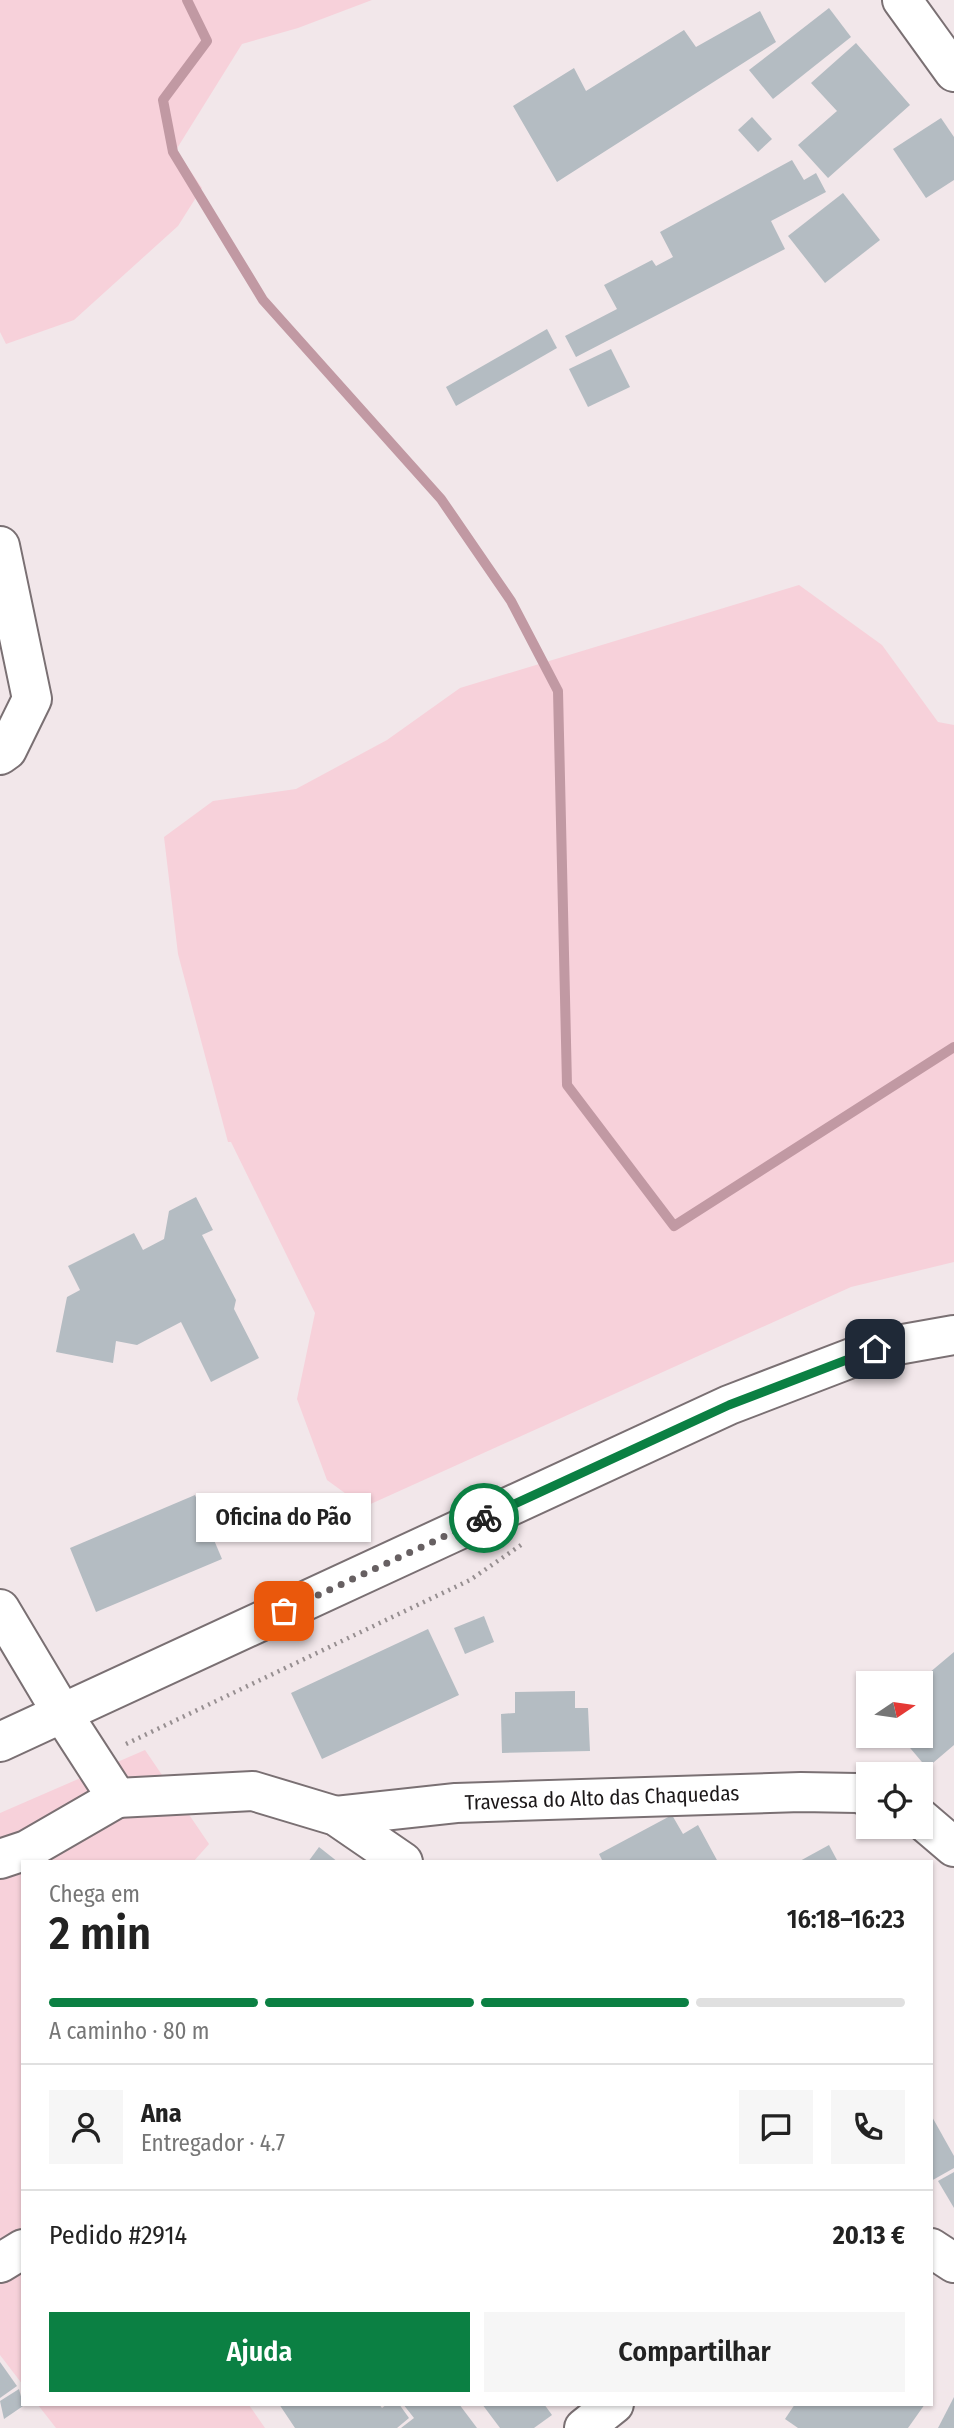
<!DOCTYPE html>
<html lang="pt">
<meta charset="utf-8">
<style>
:root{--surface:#fff;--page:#f6f6f6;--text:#222;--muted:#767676;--line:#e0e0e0;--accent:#0b8043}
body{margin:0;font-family:"Fira Sans Condensed",sans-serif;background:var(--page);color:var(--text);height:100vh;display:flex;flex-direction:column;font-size:26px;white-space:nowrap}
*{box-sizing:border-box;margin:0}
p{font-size:23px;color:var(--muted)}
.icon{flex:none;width:38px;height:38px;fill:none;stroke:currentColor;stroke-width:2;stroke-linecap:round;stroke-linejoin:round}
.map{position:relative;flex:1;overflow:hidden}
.details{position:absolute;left:21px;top:1860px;width:912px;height:546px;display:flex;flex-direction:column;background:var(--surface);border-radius:0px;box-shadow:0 2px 5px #0004}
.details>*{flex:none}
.needle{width:46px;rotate:77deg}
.fabs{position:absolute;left:856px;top:1671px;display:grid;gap:14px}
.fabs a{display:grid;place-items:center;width:77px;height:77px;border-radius:0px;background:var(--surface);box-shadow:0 2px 5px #0004;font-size:35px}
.pin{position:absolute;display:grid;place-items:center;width:60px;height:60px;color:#fff;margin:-30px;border-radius:14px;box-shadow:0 4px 10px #0006}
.courier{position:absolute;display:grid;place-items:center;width:70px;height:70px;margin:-35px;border:5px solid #0b8043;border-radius:50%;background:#fff;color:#222;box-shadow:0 2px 9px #0007}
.bubble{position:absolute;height:49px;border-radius:0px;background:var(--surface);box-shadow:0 2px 5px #0004;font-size:23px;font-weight:600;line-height:49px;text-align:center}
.summary em{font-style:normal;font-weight:600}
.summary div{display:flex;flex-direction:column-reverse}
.summary{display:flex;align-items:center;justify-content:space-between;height:119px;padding:0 28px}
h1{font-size:46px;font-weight:600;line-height:52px}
.bar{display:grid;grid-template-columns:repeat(4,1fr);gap:10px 7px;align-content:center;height:84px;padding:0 28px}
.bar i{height:9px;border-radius:5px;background:var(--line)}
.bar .on{background:var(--accent)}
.bar p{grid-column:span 4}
.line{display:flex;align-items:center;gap:18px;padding:0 28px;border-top:2px solid var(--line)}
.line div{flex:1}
.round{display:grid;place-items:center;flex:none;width:74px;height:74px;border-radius:0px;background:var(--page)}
.action{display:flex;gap:14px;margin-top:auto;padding:14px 28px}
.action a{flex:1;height:80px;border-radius:0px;background:var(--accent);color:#fff;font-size:28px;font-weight:600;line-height:80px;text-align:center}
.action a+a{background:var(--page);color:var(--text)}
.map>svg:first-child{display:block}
</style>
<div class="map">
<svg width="954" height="2428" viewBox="0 0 954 2428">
<rect width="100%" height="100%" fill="#f2e7ea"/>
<g fill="#f7d1da">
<path d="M0 0H372L298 28 242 44 176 150 202 188 178 226 74 320 6 344 0 332Z"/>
<path d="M799 585 882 645 938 722 954 725V1262L851 1287 364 1507 327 1480 297 1399 315 1313 231 1142H228L178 954 164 837 213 801 296 789 387 740 460 688Z"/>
<path d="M145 1750 209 1844 193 1862H23V2385L0 2355V1813Z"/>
<path d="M38 2405H249L265 2428H56Z"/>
</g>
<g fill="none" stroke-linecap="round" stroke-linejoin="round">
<path stroke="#c199a3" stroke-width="10" d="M187 0 207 41 163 100 173 152 263 300 441 499 511 601 558 691 567 1085 674 1226 954 1047"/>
</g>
<g fill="#b4bcc2">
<path d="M829 8 851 37 773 99 749 70Z"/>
<path d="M760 11 776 42 557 182 513 106 574 68 586 91 684 30 696 47Z"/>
<path d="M856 43 910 105 828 178 798 145 837 111 811 83Z"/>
<path d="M752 117 772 139 758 152 738 130Z"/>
<path d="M941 118 954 137V180L926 198 893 149Z"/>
<path d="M792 160 804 180 816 173 826 192 771 221 785 249 576 357 565 336 617 309 604 285 652 260 656 266 673 257 660 232Z"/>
<path d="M843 193 880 240 825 283 788 236Z"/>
<path d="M547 329 557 348 456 406 446 387Z"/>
<path d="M611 349 630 387 588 407 569 369Z"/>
<path d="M196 1197 213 1230 202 1235 236 1300 234 1309 259 1358 211 1382 181 1322 137 1345 116 1341 113 1363 56 1352 67 1297 80 1290 68 1266 134 1233 143 1250 164 1239 169 1211Z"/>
<path d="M195 1495 222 1559 96 1612 70 1548Z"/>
<path d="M484 1616 494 1642 465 1654 454 1628Z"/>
<path d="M428 1629 459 1695 322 1759 291 1693Z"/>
<path d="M954 1652V1745L927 1768 900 1736H920V1684H916Z"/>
<path d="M575 1691V1708H588L590 1751 502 1753 501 1714 515 1713V1692Z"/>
<path d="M672 1815 683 1834 698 1825 718 1862H603L599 1854Z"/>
<path d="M829 1845 838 1862H798Z"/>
<path d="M319 1847 338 1862H308Z"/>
<path d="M931 2115 954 2156V2168L931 2181Z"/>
<path d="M954 2172V2208L938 2181Z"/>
<path d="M0 2362 17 2386 0 2398Z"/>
<path d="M19 2389 23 2404H26L4 2419 0 2401Z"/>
<path d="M954 2397V2428H938Z"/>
<path d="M279 2404H379L382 2408 387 2404H399L409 2418 397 2428H295Z"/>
<path d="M403 2404H459L477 2428H401L414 2418Z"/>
<path d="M482 2404H544L552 2415 534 2428H500Z"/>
<path d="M795 2404H925L908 2428H798L785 2419Z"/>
</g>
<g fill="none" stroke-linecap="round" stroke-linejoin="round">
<defs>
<g id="minor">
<path d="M902 0 954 72"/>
<path d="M0 546 32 699 7 750 0 755"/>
<path d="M0 1609 62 1713 117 1798 253 1791 336 1816 403 1862"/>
<path d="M336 1816 456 1803 801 1792 857 1793 868 1796"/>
<path d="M920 1818 954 1847"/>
<path d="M0 1859 27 1850 117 1798"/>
<path d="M931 2248 954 2263"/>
<path d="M0 2263 23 2249"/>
<path d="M584 2428 614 2404"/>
</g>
<path id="major" d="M0 1742 729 1405 875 1349 954 1335"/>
</defs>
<use href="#minor" stroke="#7a7073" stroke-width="42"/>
<use href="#major" stroke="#7a7073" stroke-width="42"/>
<path stroke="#978f91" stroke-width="4.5" stroke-dasharray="2 5" stroke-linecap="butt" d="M126 1744 470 1580 521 1545"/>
<use href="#minor" stroke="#fff" stroke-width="38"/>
<use href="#major" stroke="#fff" stroke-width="38"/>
</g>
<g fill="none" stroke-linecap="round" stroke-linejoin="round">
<path stroke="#676062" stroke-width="7" stroke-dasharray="0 12.6" d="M284 1611 484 1518"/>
<path stroke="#0b8043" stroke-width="9" d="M484 1518 729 1405 875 1349"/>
</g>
<g text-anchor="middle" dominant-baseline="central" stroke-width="5" stroke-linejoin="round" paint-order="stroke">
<g font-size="21" fill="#1c1819" stroke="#fff">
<text transform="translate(602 1798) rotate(-2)">Travessa do Alto das Chaquedas</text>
</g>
</g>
</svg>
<div class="fabs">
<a><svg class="needle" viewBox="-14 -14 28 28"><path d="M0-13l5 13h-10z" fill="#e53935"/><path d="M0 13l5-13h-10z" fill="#767676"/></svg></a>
<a><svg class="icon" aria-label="locate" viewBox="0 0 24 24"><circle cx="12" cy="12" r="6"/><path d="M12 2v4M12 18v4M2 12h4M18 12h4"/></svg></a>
</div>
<div class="pin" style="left:284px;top:1611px;background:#ea580c"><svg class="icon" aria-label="bag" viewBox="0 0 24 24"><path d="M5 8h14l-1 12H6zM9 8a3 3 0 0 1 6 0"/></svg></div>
<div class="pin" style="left:875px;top:1349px;background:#1f2937"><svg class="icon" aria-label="home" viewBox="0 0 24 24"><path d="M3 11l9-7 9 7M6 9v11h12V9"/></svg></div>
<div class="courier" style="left:484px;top:1518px"><svg class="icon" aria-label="bike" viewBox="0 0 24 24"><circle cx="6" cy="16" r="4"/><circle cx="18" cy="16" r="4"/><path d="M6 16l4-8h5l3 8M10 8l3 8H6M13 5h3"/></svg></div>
<div class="bubble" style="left:196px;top:1493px;width:175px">Oficina do Pão</div>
<section class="details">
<div class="summary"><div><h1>2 min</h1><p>Chega em</p></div><em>16:18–16:23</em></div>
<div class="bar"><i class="on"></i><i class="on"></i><i class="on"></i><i></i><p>A caminho · 80 m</p></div>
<div class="line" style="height:126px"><a class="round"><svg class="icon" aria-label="person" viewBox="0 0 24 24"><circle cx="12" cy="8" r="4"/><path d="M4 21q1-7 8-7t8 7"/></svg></a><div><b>Ana</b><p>Entregador · 4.7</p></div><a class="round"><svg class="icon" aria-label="chat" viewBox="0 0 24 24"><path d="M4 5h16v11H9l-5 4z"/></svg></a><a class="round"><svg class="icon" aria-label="phone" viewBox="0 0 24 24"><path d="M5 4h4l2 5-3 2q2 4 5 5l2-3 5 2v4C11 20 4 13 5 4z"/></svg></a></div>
<div class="line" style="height:91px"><div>Pedido #2914</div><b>20.13 €</b></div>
<div class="action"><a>Ajuda</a><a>Compartilhar</a></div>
</section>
</div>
